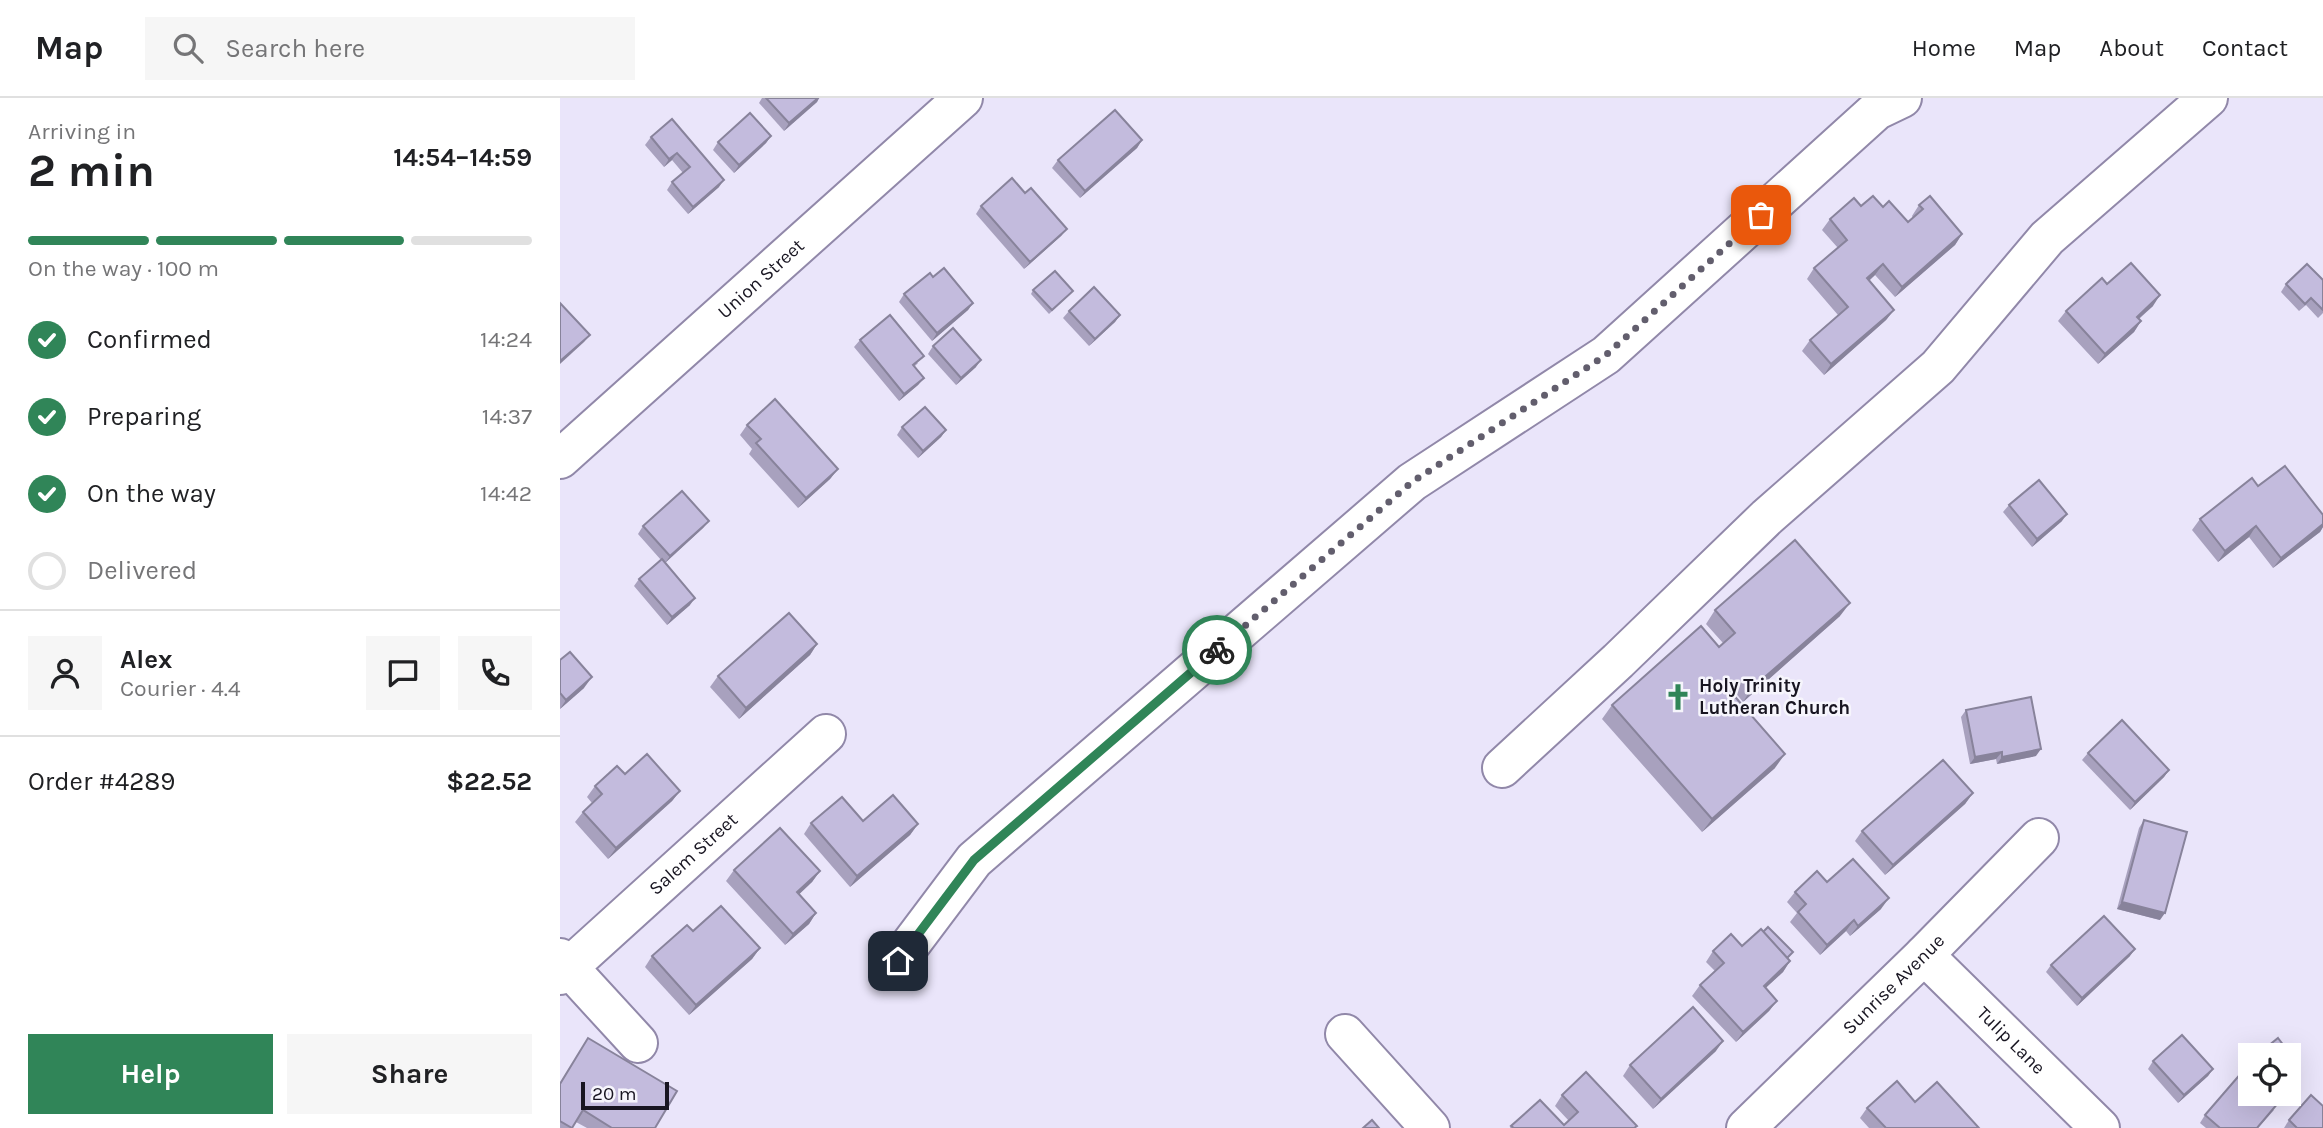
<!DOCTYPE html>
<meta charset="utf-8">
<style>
:root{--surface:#fff;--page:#f6f6f6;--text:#202124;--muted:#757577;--line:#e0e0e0;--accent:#308558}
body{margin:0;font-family:Karla,sans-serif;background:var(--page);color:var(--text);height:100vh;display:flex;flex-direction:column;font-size:26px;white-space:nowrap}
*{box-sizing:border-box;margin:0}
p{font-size:23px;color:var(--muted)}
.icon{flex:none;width:38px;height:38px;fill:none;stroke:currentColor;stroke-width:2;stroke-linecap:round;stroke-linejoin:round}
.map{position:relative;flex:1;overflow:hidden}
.side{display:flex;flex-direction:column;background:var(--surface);width:560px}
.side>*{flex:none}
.controls{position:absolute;left:1678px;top:945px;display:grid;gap:14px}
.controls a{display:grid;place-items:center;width:63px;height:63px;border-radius:0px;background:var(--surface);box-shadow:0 7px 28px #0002;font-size:35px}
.scale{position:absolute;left:21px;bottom:18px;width:88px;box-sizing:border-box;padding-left:7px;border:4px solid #181521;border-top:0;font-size:19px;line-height:24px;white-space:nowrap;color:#181521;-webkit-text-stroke:5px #f6f5fc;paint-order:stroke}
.pin{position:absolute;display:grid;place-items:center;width:60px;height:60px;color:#fff;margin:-30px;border-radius:14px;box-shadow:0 4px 10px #0006}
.courier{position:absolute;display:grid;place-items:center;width:70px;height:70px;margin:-35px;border:5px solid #308558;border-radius:50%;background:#fff;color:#222;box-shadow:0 2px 9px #0007}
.overview em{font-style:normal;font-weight:700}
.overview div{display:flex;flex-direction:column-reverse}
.overview{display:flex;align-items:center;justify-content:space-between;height:119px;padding:0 28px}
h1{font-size:46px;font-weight:700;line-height:52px}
.bar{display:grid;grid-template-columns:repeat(4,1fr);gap:10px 7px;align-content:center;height:84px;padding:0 28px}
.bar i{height:9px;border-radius:5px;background:var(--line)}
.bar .selected{background:var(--accent)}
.bar p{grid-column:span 4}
.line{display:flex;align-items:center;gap:18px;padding:0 28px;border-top:2px solid var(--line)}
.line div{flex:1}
.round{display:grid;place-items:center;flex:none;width:74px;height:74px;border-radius:0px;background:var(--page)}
ol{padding:0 28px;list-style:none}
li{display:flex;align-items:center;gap:21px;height:77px}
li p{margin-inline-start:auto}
li .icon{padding:7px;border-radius:50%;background:var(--accent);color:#fff;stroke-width:4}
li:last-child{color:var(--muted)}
li i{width:38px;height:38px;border:4px solid var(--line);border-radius:50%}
.action{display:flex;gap:14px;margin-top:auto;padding:14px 28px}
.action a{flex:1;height:80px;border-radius:0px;background:var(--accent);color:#fff;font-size:28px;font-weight:700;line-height:80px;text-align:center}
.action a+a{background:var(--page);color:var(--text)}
header{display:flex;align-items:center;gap:42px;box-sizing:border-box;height:98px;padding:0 35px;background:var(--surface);border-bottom:2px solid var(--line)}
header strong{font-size:33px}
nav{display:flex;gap:38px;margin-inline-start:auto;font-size:24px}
.search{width:490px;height:63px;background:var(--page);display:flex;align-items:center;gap:18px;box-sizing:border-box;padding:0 24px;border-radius:0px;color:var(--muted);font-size:26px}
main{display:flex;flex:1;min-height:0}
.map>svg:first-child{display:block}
</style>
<header>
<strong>Map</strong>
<div class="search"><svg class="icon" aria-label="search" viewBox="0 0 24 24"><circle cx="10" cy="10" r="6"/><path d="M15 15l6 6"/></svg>Search here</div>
<nav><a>Home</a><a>Map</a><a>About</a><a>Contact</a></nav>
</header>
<main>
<section class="side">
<div class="overview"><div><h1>2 min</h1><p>Arriving in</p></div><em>14:54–14:59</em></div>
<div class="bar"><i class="selected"></i><i class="selected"></i><i class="selected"></i><i></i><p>On the way · 100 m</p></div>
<ol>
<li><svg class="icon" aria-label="check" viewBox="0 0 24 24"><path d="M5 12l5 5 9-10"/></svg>Confirmed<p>14:24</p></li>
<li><svg class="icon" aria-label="check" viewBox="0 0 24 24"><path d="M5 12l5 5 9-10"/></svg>Preparing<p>14:37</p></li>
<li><svg class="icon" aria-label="check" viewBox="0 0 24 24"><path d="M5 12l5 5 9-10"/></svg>On the way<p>14:42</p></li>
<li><i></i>Delivered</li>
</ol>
<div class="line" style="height:126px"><a class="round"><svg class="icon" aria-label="person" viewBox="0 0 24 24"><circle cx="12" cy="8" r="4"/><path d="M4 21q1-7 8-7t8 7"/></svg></a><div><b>Alex</b><p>Courier · 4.4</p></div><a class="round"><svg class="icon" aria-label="chat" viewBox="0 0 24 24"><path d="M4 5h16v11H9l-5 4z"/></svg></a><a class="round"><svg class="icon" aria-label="phone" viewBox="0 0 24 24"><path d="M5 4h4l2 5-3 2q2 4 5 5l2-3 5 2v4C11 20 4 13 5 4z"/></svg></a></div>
<div class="line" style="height:91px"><div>Order #4289</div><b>$22.52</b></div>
<div class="action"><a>Help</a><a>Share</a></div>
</section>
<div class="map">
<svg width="1763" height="1030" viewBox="0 0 1763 1030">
<rect width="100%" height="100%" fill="#eae5fa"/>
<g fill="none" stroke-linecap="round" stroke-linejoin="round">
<defs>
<g id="minor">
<path d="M942 670 1058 563 1207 419 1378 269 1487 140 1648 0"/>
<path id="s1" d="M1364 857 1540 1030"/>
<path d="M0 860 78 945"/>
<path d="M338 863 414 762 852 384 1046 257 1317 12 1342 0"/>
<path id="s2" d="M0 877 266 636"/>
<path d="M785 936 870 1030"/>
<path id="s3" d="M1186 1030 1364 857 1479 740"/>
</g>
<g id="major">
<path id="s4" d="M0 361 403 0"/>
</g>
</defs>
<use href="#minor" stroke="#9188a9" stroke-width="42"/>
<use href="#major" stroke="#9188a9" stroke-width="42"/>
<use href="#minor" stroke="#fff" stroke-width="38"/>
<use href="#major" stroke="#fff" stroke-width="38"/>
</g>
<g fill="#a8a1be">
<path d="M202 0H259L257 4 224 33 199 5Z"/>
<path d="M112 21 159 89 128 116 107 92 112 84 123 75 112 62 104 69 85 47 91 39Z"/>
<path d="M211 38 206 45 174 75 153 52 158 44Z"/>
<path d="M582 42 577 50 520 100 492 70 498 62Z"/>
<path d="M465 95 507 131 501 138 464 171 416 116 421 108Z"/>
<path d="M1359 107 1402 136 1395 147 1335 199 1315 177 1309 183 1334 212 1326 222 1264 277 1242 253 1250 242 1278 217 1247 181 1254 170 1278 150 1262 132 1270 121 1301 108 1323 109 1348 124 1353 120 1352 118Z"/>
<path d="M373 179 413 205 408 212 372 243 339 204 344 196Z"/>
<path d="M1763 182V215L1758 220 1746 207 1739 213 1721 194 1726 186Z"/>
<path d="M1547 186 1593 208 1579 221 1581 223 1574 234 1538 266 1498 223 1506 213Z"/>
<path d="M473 192 513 193 489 216 471 196Z"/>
<path d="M509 213 560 217 555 224 529 248 503 220Z"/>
<path d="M300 242 358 265 354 269 364 280 358 287 339 303 294 249Z"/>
<path d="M373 248 416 269 396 287 368 256Z"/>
<path d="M187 327 278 371 270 381 238 410 189 356 192 351 180 337Z"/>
<path d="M342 329 386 332 381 339 358 360 337 337Z"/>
<path d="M1698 388 1763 417V429L1760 434 1713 470 1689 439 1658 464 1632 432 1640 421Z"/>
<path d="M1449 407 1502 423 1472 449 1443 414Z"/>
<path d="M149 423 143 430 105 465 130 507 107 527 74 488 79 481 101 462 78 436 83 428Z"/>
<path d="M1155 512 1280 518 1183 604 1175 594 1172 596 1215 670 1142 734 1042 621 1052 607 1159 549 1163 545 1146 526Z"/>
<path d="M257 546 250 557 179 621 150 589 158 578Z"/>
<path d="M0 562 24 590 0 611Z"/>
<path d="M1406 612 1476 658 1437 666 1436 661 1410 666 1401 619Z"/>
<path d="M1528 655 1609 672 1604 679 1570 712 1522 662Z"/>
<path d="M65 676 120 693 112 703 48 761 15 724 23 714 32 705 27 699 35 688Z"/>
<path d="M1413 695 1405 706 1325 777 1295 743 1302 733Z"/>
<path d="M1584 722 1600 822 1557 811 1579 730Z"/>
<path d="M303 723 358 726 350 737 290 789 244 736 251 725Z"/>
<path d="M174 772 260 773 252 784 239 796 256 815 249 826 225 847 166 783Z"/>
<path d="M1267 784 1321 811 1290 838 1286 833 1260 857 1230 824 1237 815 1227 804 1235 794Z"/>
<path d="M133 833 200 850 192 861 129 917 85 869 92 858Z"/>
<path d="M1153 853 1230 858 1228 860 1230 863 1223 874 1205 890 1217 903 1209 913 1176 944 1132 898 1140 887 1155 873 1146 864Z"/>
<path d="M1570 858 1517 908 1486 874 1491 867Z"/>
<path d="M28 940 95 1030H27L16 1024 12 1030H0V985Z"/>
<path d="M1156 953 1093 1011 1063 978 1070 967Z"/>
<path d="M1593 963 1653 971 1648 978 1618 1005 1588 971Z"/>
<path d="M1002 997 1077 1028 1075 1030H950L951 1028 1004 1027 1009 1023 995 1008Z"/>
<path d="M1355 1004 1419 1030H1309L1300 1020 1307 1010Z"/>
<path d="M1714 1012 1698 1030H1646L1640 1025 1645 1017Z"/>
<path d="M1729 1022 1763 1030H1724Z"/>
</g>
<g fill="#88839b">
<path d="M258 0H259L257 4 224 33 229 25Z"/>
<path d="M211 38 206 45 174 75 179 67Z"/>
<path d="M582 42 577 50 520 100 525 93Z"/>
<path d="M117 55 112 62 104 69 109 61Z"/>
<path d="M164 82 159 89 128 116 133 109Z"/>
<path d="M507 131 501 138 464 171 470 164Z"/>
<path d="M1402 136 1395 147 1335 199 1342 189Z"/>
<path d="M1323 166 1315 177 1299 191 1307 180Z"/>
<path d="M1600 197 1593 208 1569 229 1577 219Z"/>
<path d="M413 205 408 212 372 243 377 235Z"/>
<path d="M1334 212 1326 222 1264 277 1271 266Z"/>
<path d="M560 217 555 224 529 248 535 241Z"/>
<path d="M1581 223 1574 234 1538 266 1545 256Z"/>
<path d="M30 237 24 244 0 266V263Z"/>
<path d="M421 262 416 269 396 287 401 280Z"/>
<path d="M364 280 358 287 339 303 344 296Z"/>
<path d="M386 332 381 339 358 360 363 353Z"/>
<path d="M278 371 270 381 238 410 246 400Z"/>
<path d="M1507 416 1502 423 1472 449 1477 441Z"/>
<path d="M149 423 143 430 105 465 110 458Z"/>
<path d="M1763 426V429L1760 434 1713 470 1721 460Z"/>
<path d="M1696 428 1689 439 1658 464 1665 453Z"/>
<path d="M135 500 130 507 107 527 112 519Z"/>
<path d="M1290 505 1280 518 1183 604 1192 590Z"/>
<path d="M257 546 250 557 179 621 186 610Z"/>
<path d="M32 579 24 590 0 611 6 602Z"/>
<path d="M1184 581 1175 594 1160 607 1170 593Z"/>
<path d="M1481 651 1476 658 1437 666 1442 659Z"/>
<path d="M1442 654 1436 661 1410 666 1415 659Z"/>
<path d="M1225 656 1215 670 1142 734 1152 721Z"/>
<path d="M1609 672 1604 679 1570 712 1575 704Z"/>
<path d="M120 693 112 703 48 761 56 750Z"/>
<path d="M1413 695 1405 706 1325 777 1333 767Z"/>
<path d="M358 726 350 737 290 789 297 778Z"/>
<path d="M260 773 252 784 230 805 237 794Z"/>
<path d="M1329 800 1321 811 1290 838 1298 828Z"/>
<path d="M1562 804 1605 815 1600 822 1557 811Z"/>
<path d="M256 815 249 826 225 847 233 836Z"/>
<path d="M1294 822 1286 833 1260 857 1267 847Z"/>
<path d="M200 850 192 861 129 917 136 907Z"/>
<path d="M1575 851 1570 858 1517 908 1522 900Z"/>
<path d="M1230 863 1223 874 1196 899 1204 888Z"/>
<path d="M1217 903 1209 913 1176 944 1183 934Z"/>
<path d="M1163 943 1156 953 1093 1011 1101 1001Z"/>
<path d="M1653 971 1648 978 1618 1005 1624 997Z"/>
</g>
<g fill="#c3bbdd" stroke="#88839b" stroke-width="2">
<path d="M206 0H258L229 25Z"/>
<path d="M555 12 582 42 525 93 498 62Z"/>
<path d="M190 15 211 38 179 67 158 44Z"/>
<path d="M112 21 164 82 133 109 112 84 130 69 117 55 109 61 91 39Z"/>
<path d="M452 80 465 95 471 90 507 131 470 164 421 108Z"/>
<path d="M1313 98 1323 109 1329 103 1348 124 1363 111 1359 107 1370 98 1402 136 1342 189 1323 166 1307 180 1334 212 1271 266 1250 242 1288 209 1254 170 1287 142 1270 121 1294 100 1301 108Z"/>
<path d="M1571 165 1600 197 1577 219 1581 223 1545 256 1506 213 1542 180 1547 186Z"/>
<path d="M1747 166 1763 182V212L1751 200 1745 206 1726 186Z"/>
<path d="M384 170 413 205 377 235 344 196 370 175 373 179Z"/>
<path d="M495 173 513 193 492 212 473 192Z"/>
<path d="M534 189 560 217 535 241 509 213Z"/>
<path d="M0 205 30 237 0 263Z"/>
<path d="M330 217 364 258 353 267 364 280 344 296 300 242Z"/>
<path d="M393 230 421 262 401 280 373 248Z"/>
<path d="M215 301 278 371 246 400 196 345 201 341 187 327Z"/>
<path d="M365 309 386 332 363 353 342 329Z"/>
<path d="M1725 368 1763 417V426L1721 460 1696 428 1665 453 1640 421 1692 380 1698 388Z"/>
<path d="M1479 382 1507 416 1477 441 1449 407Z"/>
<path d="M122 393 149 423 110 458 83 428Z"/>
<path d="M1235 442 1290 505 1192 590 1184 581 1170 593 1225 656 1152 721 1052 607 1141 528 1159 549 1175 535 1155 512Z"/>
<path d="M102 461 135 500 112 519 79 481Z"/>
<path d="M229 515 257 546 186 610 158 578Z"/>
<path d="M10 554 32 579 6 602 0 595V562Z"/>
<path d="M1471 599 1481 651 1442 659V654L1415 659 1406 612Z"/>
<path d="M1562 622 1609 672 1575 704 1528 655Z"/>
<path d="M87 656 120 693 56 750 23 714 42 696 35 688 57 668 65 676Z"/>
<path d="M1383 662 1413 695 1333 767 1302 733Z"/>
<path d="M333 697 358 726 297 778 251 725 282 699 303 723Z"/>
<path d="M1584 722 1627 734 1605 815 1562 804Z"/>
<path d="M220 730 260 773 237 794 256 815 233 836 174 772Z"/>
<path d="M1293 761 1329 800 1298 828 1294 822 1267 847 1238 814 1246 806 1235 794 1257 773 1267 784Z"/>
<path d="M161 808 200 850 136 907 92 858 127 827 133 833Z"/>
<path d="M1544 818 1575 851 1522 900 1491 867Z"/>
<path d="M1208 829 1233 854 1227 860 1203 834Z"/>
<path d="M1201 831 1230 863 1204 888 1217 903 1183 934 1140 887 1164 865 1153 853 1171 836 1182 848Z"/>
<path d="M1133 909 1163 943 1101 1001 1070 967Z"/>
<path d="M1622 937 1653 971 1624 997 1593 963Z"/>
<path d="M28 940 117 993 95 1030H52L23 1012 12 1030 0 1023V986Z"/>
<path d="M1718 940 1731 957 1729 959V957H1697Z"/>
<path d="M1683 973 1690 980V996H1709L1719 1004 1697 1030H1660L1645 1017Z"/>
<path d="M1026 974 1077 1028 1074 1030H954L951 1028 980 1002 1004 1027 1018 1014 1002 997Z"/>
<path d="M1337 983 1355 1004 1377 984 1419 1030H1326L1307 1010Z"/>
<path d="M1751 997 1763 1008V1030H1737L1729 1022Z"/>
<path d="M812 1022 819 1030H803Z"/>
</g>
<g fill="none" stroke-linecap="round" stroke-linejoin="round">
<path stroke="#625e6d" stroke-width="7" stroke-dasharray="0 12.6" d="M657 552 852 384 1046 257 1201 117"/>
<path stroke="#308558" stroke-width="9" d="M338 863 414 762 657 552"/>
</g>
<defs>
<symbol id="church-bare" viewBox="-9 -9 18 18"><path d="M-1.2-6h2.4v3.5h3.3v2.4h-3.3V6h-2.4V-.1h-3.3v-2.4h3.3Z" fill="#308558" stroke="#f6f5fc" stroke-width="2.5" paint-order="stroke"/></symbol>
</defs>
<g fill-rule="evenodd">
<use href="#church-bare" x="1099" y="580" width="38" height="38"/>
</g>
<g text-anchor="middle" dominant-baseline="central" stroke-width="5" stroke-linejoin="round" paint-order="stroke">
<g font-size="19" fill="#181521" stroke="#f6f5fc">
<text stroke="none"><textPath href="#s4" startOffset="270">Union Street</textPath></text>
<text stroke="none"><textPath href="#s2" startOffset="180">Salem Street</textPath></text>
<text stroke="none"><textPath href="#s3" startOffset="206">Sunrise Avenue</textPath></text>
<text stroke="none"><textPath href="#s1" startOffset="122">Tulip Lane</textPath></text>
</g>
<g font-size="19" font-weight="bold" fill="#181521" stroke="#f6f5fc" text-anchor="start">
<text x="1139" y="588">Holy Trinity<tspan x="1139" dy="22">Lutheran Church</tspan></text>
</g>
</g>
</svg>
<div class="controls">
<a><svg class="icon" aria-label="locate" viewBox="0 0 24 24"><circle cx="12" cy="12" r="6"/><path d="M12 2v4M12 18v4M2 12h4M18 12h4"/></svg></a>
</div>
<div class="scale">20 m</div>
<div class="pin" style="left:1201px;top:117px;background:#ea580c"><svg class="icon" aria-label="bag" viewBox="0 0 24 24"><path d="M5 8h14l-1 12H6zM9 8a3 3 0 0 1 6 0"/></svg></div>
<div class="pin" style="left:338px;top:863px;background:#1f2937"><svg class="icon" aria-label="home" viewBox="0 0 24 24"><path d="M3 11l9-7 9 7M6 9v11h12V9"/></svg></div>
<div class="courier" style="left:657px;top:552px"><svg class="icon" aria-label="bike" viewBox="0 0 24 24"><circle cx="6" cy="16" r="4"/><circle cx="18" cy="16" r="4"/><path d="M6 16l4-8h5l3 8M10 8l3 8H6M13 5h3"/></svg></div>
</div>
</main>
